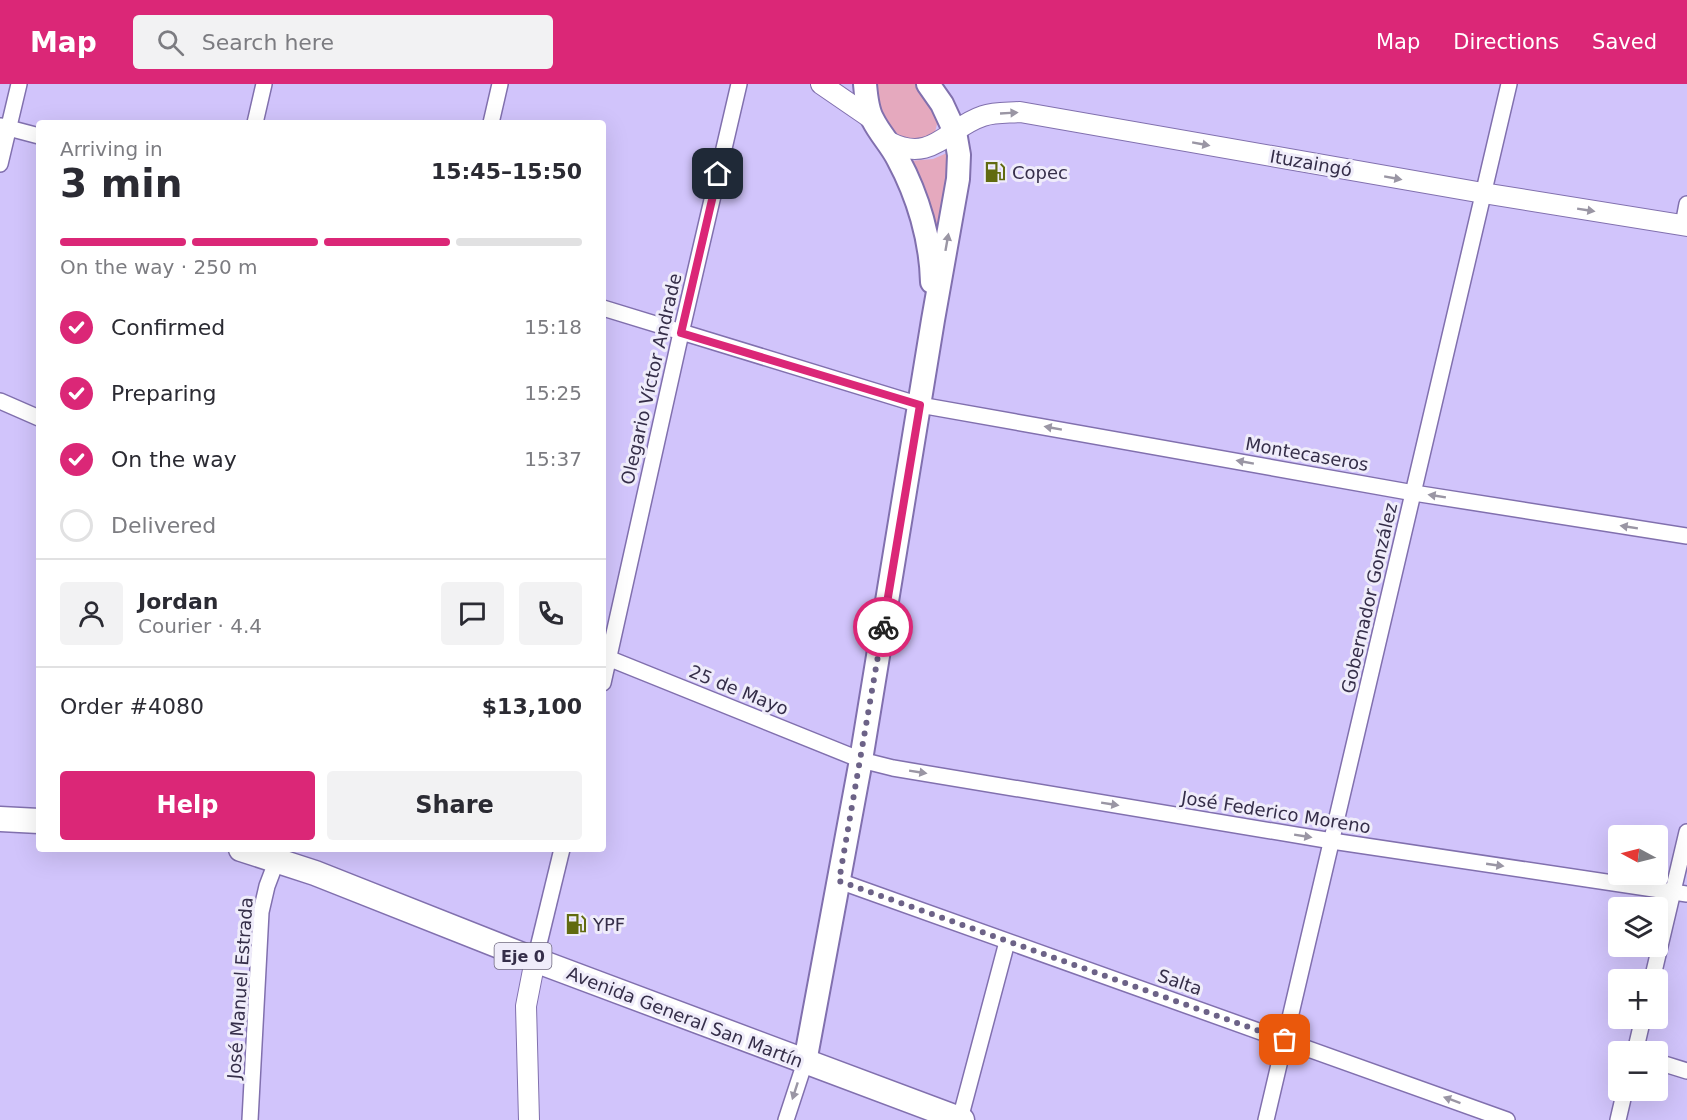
<!DOCTYPE html>
<meta charset="utf-8">
<style>
:root{--surface:#fff;--page:#f2f2f3;--text:#2b2b33;--muted:#7c7c81;--line:#e1e1e2;--accent:#db2777}
body{margin:0;font-family:"DejaVu Sans",sans-serif;background:var(--page);color:var(--text);height:100vh;display:flex;flex-direction:column;font-size:22px;white-space:nowrap}
*{box-sizing:border-box;margin:0}
p{font-size:20px;color:var(--muted)}
.icon{flex:none;width:33px;height:33px;fill:none;stroke:currentColor;stroke-width:2;stroke-linecap:round;stroke-linejoin:round}
.map{position:relative;flex:1;overflow:hidden}
.panel{position:absolute;left:36px;top:36px;width:570px;height:732px;display:flex;flex-direction:column;background:var(--surface);border-radius:6px;box-shadow:0 6px 24px #0002}
.panel>*{flex:none}
.needle{width:39px;rotate:277deg}
.tools{position:absolute;left:1608px;top:741px;display:grid;gap:12px}
.tools a{display:grid;place-items:center;width:60px;height:60px;border-radius:6px;background:var(--surface);box-shadow:0 6px 24px #0002;font-size:30px}
.pin{position:absolute;display:grid;place-items:center;width:51px;height:51px;color:#fff;margin:-26px;border-radius:12px;box-shadow:0 3px 9px #0006}
.courier{position:absolute;display:grid;place-items:center;width:60px;height:60px;margin:-30px;border:4px solid #db2777;border-radius:50%;background:#fff;color:#222;box-shadow:0 2px 8px #0007}
.head em{font-style:normal;font-weight:600}
.head div{display:flex;flex-direction:column-reverse}
.head{display:flex;align-items:center;justify-content:space-between;height:102px;padding:0 24px}
h1{font-size:39px;font-weight:600;line-height:45px}
.bar{display:grid;grid-template-columns:repeat(4,1fr);gap:9px 6px;align-content:center;height:72px;padding:0 24px}
.bar i{height:8px;border-radius:4px;background:var(--line)}
.bar .selected{background:var(--accent)}
.bar p{grid-column:span 4}
.line{display:flex;align-items:center;gap:15px;padding:0 24px;border-top:2px solid var(--line)}
.line div{flex:1}
.round{display:grid;place-items:center;flex:none;width:63px;height:63px;border-radius:6px;background:var(--page)}
ol{padding:0 24px;list-style:none}
li{display:flex;align-items:center;gap:18px;height:66px}
li p{margin-inline-start:auto}
li .icon{padding:6px;border-radius:50%;background:var(--accent);color:#fff;stroke-width:4}
li:last-child{color:var(--muted)}
li i{width:33px;height:33px;border:3px solid var(--line);border-radius:50%}
.button{display:flex;gap:12px;margin-top:auto;padding:12px 24px}
.button a{flex:1;height:69px;border-radius:6px;background:var(--accent);color:#fff;font-size:24px;font-weight:600;line-height:69px;text-align:center}
.button a+a{background:var(--page);color:var(--text)}
header{display:flex;align-items:center;gap:36px;box-sizing:border-box;height:84px;padding:0 30px;background:var(--accent);color:#fff}
header strong{font-size:28px}
nav{display:flex;gap:33px;margin-inline-start:auto;font-size:21px}
.search{width:420px;height:54px;background:var(--page);display:flex;align-items:center;gap:15px;box-sizing:border-box;padding:0 21px;border-radius:6px;color:var(--muted);font-size:22px}
.map>svg:first-child{display:block}
</style>
<header>
<strong>Map</strong>
<div class="search"><svg class="icon" aria-label="search" viewBox="0 0 24 24"><circle cx="10" cy="10" r="6"/><path d="M15 15l6 6"/></svg>Search here</div>
<nav><a>Map</a><a>Directions</a><a>Saved</a></nav>
</header>
<div class="map">
<svg width="1687" height="1036" viewBox="0 0 1687 1036">
<rect width="100%" height="100%" fill="#d1c4fb"/>
<g fill="#e5a9be">
<path d="M874 0H918L938 36 935 48 925 57 897 54 879 31Z"/>
<path d="M947 69 950 87 938 189 909 77 933 75Z"/>
</g>
<g fill="none" stroke-linecap="round" stroke-linejoin="round">
<defs>
<g id="minor">
<path d="M255 39 264 0"/>
<path d="M491 39 500 0"/>
<path d="M1 42 39 52"/>
<path d="M0 80 19 0"/>
<path d="M1683 141 1687 120"/>
<path d="M603 224 920 321 1414 409 1687 452"/>
<path d="M0 317 39 334"/>
<path d="M603 572 861 676 893 684 1332 757 1687 810"/>
<path d="M603 599 681 249 739 0"/>
<path d="M839 797 1507 1036"/>
<path d="M535 876 562 765"/>
<path d="M1652 896 1687 748"/>
<path d="M1635 968 1643 934"/>
<path d="M1658 978 1687 987"/>
<path d="M960 1035 1007 858"/>
<path d="M250 1036 261 828 267 802 281 765"/>
<path d="M786 1036 805 978"/>
<path d="M1266 1036 1509 0"/>
<path d="M1618 1036 1625 1006"/>
</g>
<g id="tertiary">
<path d="M821 0 872 35"/>
<path d="M889 58C933 80 946 44 983 32 995 28 1008 29 1020 28L1483 109 1687 142"/>
<path d="M529 1036 526 922 535 876"/>
</g>
<g id="secondary">
<path d="M865 0C866 11 867 26 873 36 880 50 891 61 898 75 918 112 931 156 932 198"/>
<path d="M805 978 861 676 933 236 958 95 959 71 955 48 942 20 928 0"/>
</g>
<g id="primary">
<path d="M0 735 39 737"/>
<path d="M241 765 315 789 535 876 962 1036"/>
</g>
</defs>
<use href="#minor" stroke="#8170ae" stroke-width="18"/>
<use href="#tertiary" stroke="#8170ae" stroke-width="22"/>
<use href="#secondary" stroke="#8170ae" stroke-width="26"/>
<use href="#primary" stroke="#8170ae" stroke-width="27"/>
<use href="#minor" stroke="#fff" stroke-width="15"/>
<use href="#tertiary" stroke="#fff" stroke-width="20"/>
<use href="#secondary" stroke="#fff" stroke-width="22"/>
<use href="#primary" stroke="#fff" stroke-width="24"/>
</g>
<defs><path id="oneway-solid" d="M-6-.8H1V-3.2L6.5 0L1 3.2V.8H-6Z" transform="scale(1.5)"/></defs>
<g fill="#9a96a4">
<use href="#oneway-solid" transform="translate(1009 29) rotate(-3)"/>
<use href="#oneway-solid" transform="translate(1201 60) rotate(10)"/>
<use href="#oneway-solid" transform="translate(1393 94) rotate(10)"/>
<use href="#oneway-solid" transform="translate(1586 126) rotate(9)"/>
<use href="#oneway-solid" transform="translate(947 158) rotate(-80)"/>
<use href="#oneway-solid" transform="translate(1053 344) rotate(-170)"/>
<use href="#oneway-solid" transform="translate(1245 378) rotate(-170)"/>
<use href="#oneway-solid" transform="translate(1437 412) rotate(-171)"/>
<use href="#oneway-solid" transform="translate(1629 443) rotate(-171)"/>
<use href="#oneway-solid" transform="translate(918 688) rotate(9)"/>
<use href="#oneway-solid" transform="translate(1110 720) rotate(9)"/>
<use href="#oneway-solid" transform="translate(1303 752) rotate(9)"/>
<use href="#oneway-solid" transform="translate(1495 781) rotate(8)"/>
<use href="#oneway-solid" transform="translate(795 1007) rotate(108)"/>
<use href="#oneway-solid" transform="translate(1452 1016) rotate(-160)"/>
</g>
<g fill="none" stroke-linecap="round" stroke-linejoin="round">
<path stroke="#6c6287" stroke-width="6" stroke-dasharray="0 10.8" d="M883 543 839 797 1285 956"/>
<path stroke="#db2777" stroke-width="8" d="M718 90 681 249 920 321 883 543"/>
</g>
<defs>
<symbol id="fuel-bare" viewBox="-9 -9 18 18"><path d="M-5.5-6h7V0h2V4h1.3V-2.5L3-4.5l.8-.8L6-3V5H2.5V1h-1V6h-7ZM-4.2-4.7v3.2H.2V-4.7Z" fill="#616a0f" stroke="#efecfa" stroke-width="2.5" paint-order="stroke"/></symbol>
</defs>
<g fill-rule="evenodd">
<use href="#fuel-bare" x="980" y="73" width="30" height="30"/>
<use href="#fuel-bare" x="561" y="825" width="30" height="30"/>
</g>
<g text-anchor="middle" dominant-baseline="central" stroke-width="6" stroke-linejoin="round" paint-order="stroke">
<rect fill="#efecfa" stroke="#6d677e" stroke-width="1.5" x="494.5" y="859" width="57" height="26" rx="4.5"/>
<g font-size="16" font-weight="bold" fill="#352e49">
<text x="523" y="872">Eje 0</text>
</g>
<g font-size="18" fill="#352e49" stroke="#efecfa">
<text transform="translate(1311 79) rotate(10)">Ituzaingó</text>
<text transform="translate(651 295) rotate(-77)">Olegario Víctor Andrade</text>
<text transform="translate(1307 370) rotate(10)">Montecaseros</text>
<text transform="translate(1369 514) rotate(-77)">Gobernador González</text>
<text transform="translate(739 606) rotate(22)">25 de Mayo</text>
<text transform="translate(1276 728) rotate(9)">José Federico Moreno</text>
<text transform="translate(1180 898) rotate(19)">Salta</text>
<text transform="translate(240 904) rotate(-86)">José Manuel Estrada</text>
<text transform="translate(685 933) rotate(21)">Avenida General San Martín</text>
</g>
<g font-size="18" fill="#352e49" stroke="#efecfa" text-anchor="start">
<text x="1012" y="88">Copec</text>
<text x="593" y="840">YPF</text>
</g>
</g>
</svg>
<div class="tools">
<a><svg class="needle" viewBox="-14 -14 28 28"><path d="M0-13l5 13h-10z" fill="#e53935"/><path d="M0 13l5-13h-10z" fill="#7c7c81"/></svg></a>
<a><svg class="icon" aria-label="layers" viewBox="0 0 24 24"><path d="M12 4l9 5-9 5-9-5zM3 14l9 5 9-5"/></svg></a>
<a>+</a>
<a>−</a>
</div>
<div class="pin" style="left:1285px;top:956px;background:#ea580c"><svg class="icon" aria-label="bag" viewBox="0 0 24 24"><path d="M5 8h14l-1 12H6zM9 8a3 3 0 0 1 6 0"/></svg></div>
<div class="pin" style="left:718px;top:90px;background:#1f2937"><svg class="icon" aria-label="home" viewBox="0 0 24 24"><path d="M3 11l9-7 9 7M6 9v11h12V9"/></svg></div>
<div class="courier" style="left:883px;top:543px"><svg class="icon" aria-label="bike" viewBox="0 0 24 24"><circle cx="6" cy="16" r="4"/><circle cx="18" cy="16" r="4"/><path d="M6 16l4-8h5l3 8M10 8l3 8H6M13 5h3"/></svg></div>
<section class="panel">
<div class="head"><div><h1>3 min</h1><p>Arriving in</p></div><em>15:45–15:50</em></div>
<div class="bar"><i class="selected"></i><i class="selected"></i><i class="selected"></i><i></i><p>On the way · 250 m</p></div>
<ol>
<li><svg class="icon" aria-label="check" viewBox="0 0 24 24"><path d="M5 12l5 5 9-10"/></svg>Confirmed<p>15:18</p></li>
<li><svg class="icon" aria-label="check" viewBox="0 0 24 24"><path d="M5 12l5 5 9-10"/></svg>Preparing<p>15:25</p></li>
<li><svg class="icon" aria-label="check" viewBox="0 0 24 24"><path d="M5 12l5 5 9-10"/></svg>On the way<p>15:37</p></li>
<li><i></i>Delivered</li>
</ol>
<div class="line" style="height:108px"><a class="round"><svg class="icon" aria-label="person" viewBox="0 0 24 24"><circle cx="12" cy="8" r="4"/><path d="M4 21q1-7 8-7t8 7"/></svg></a><div><b>Jordan</b><p>Courier · 4.4</p></div><a class="round"><svg class="icon" aria-label="chat" viewBox="0 0 24 24"><path d="M4 5h16v11H9l-5 4z"/></svg></a><a class="round"><svg class="icon" aria-label="phone" viewBox="0 0 24 24"><path d="M5 4h4l2 5-3 2q2 4 5 5l2-3 5 2v4C11 20 4 13 5 4z"/></svg></a></div>
<div class="line" style="height:78px"><div>Order #4080</div><b>$13,100</b></div>
<div class="button"><a>Help</a><a>Share</a></div>
</section>
</div>
